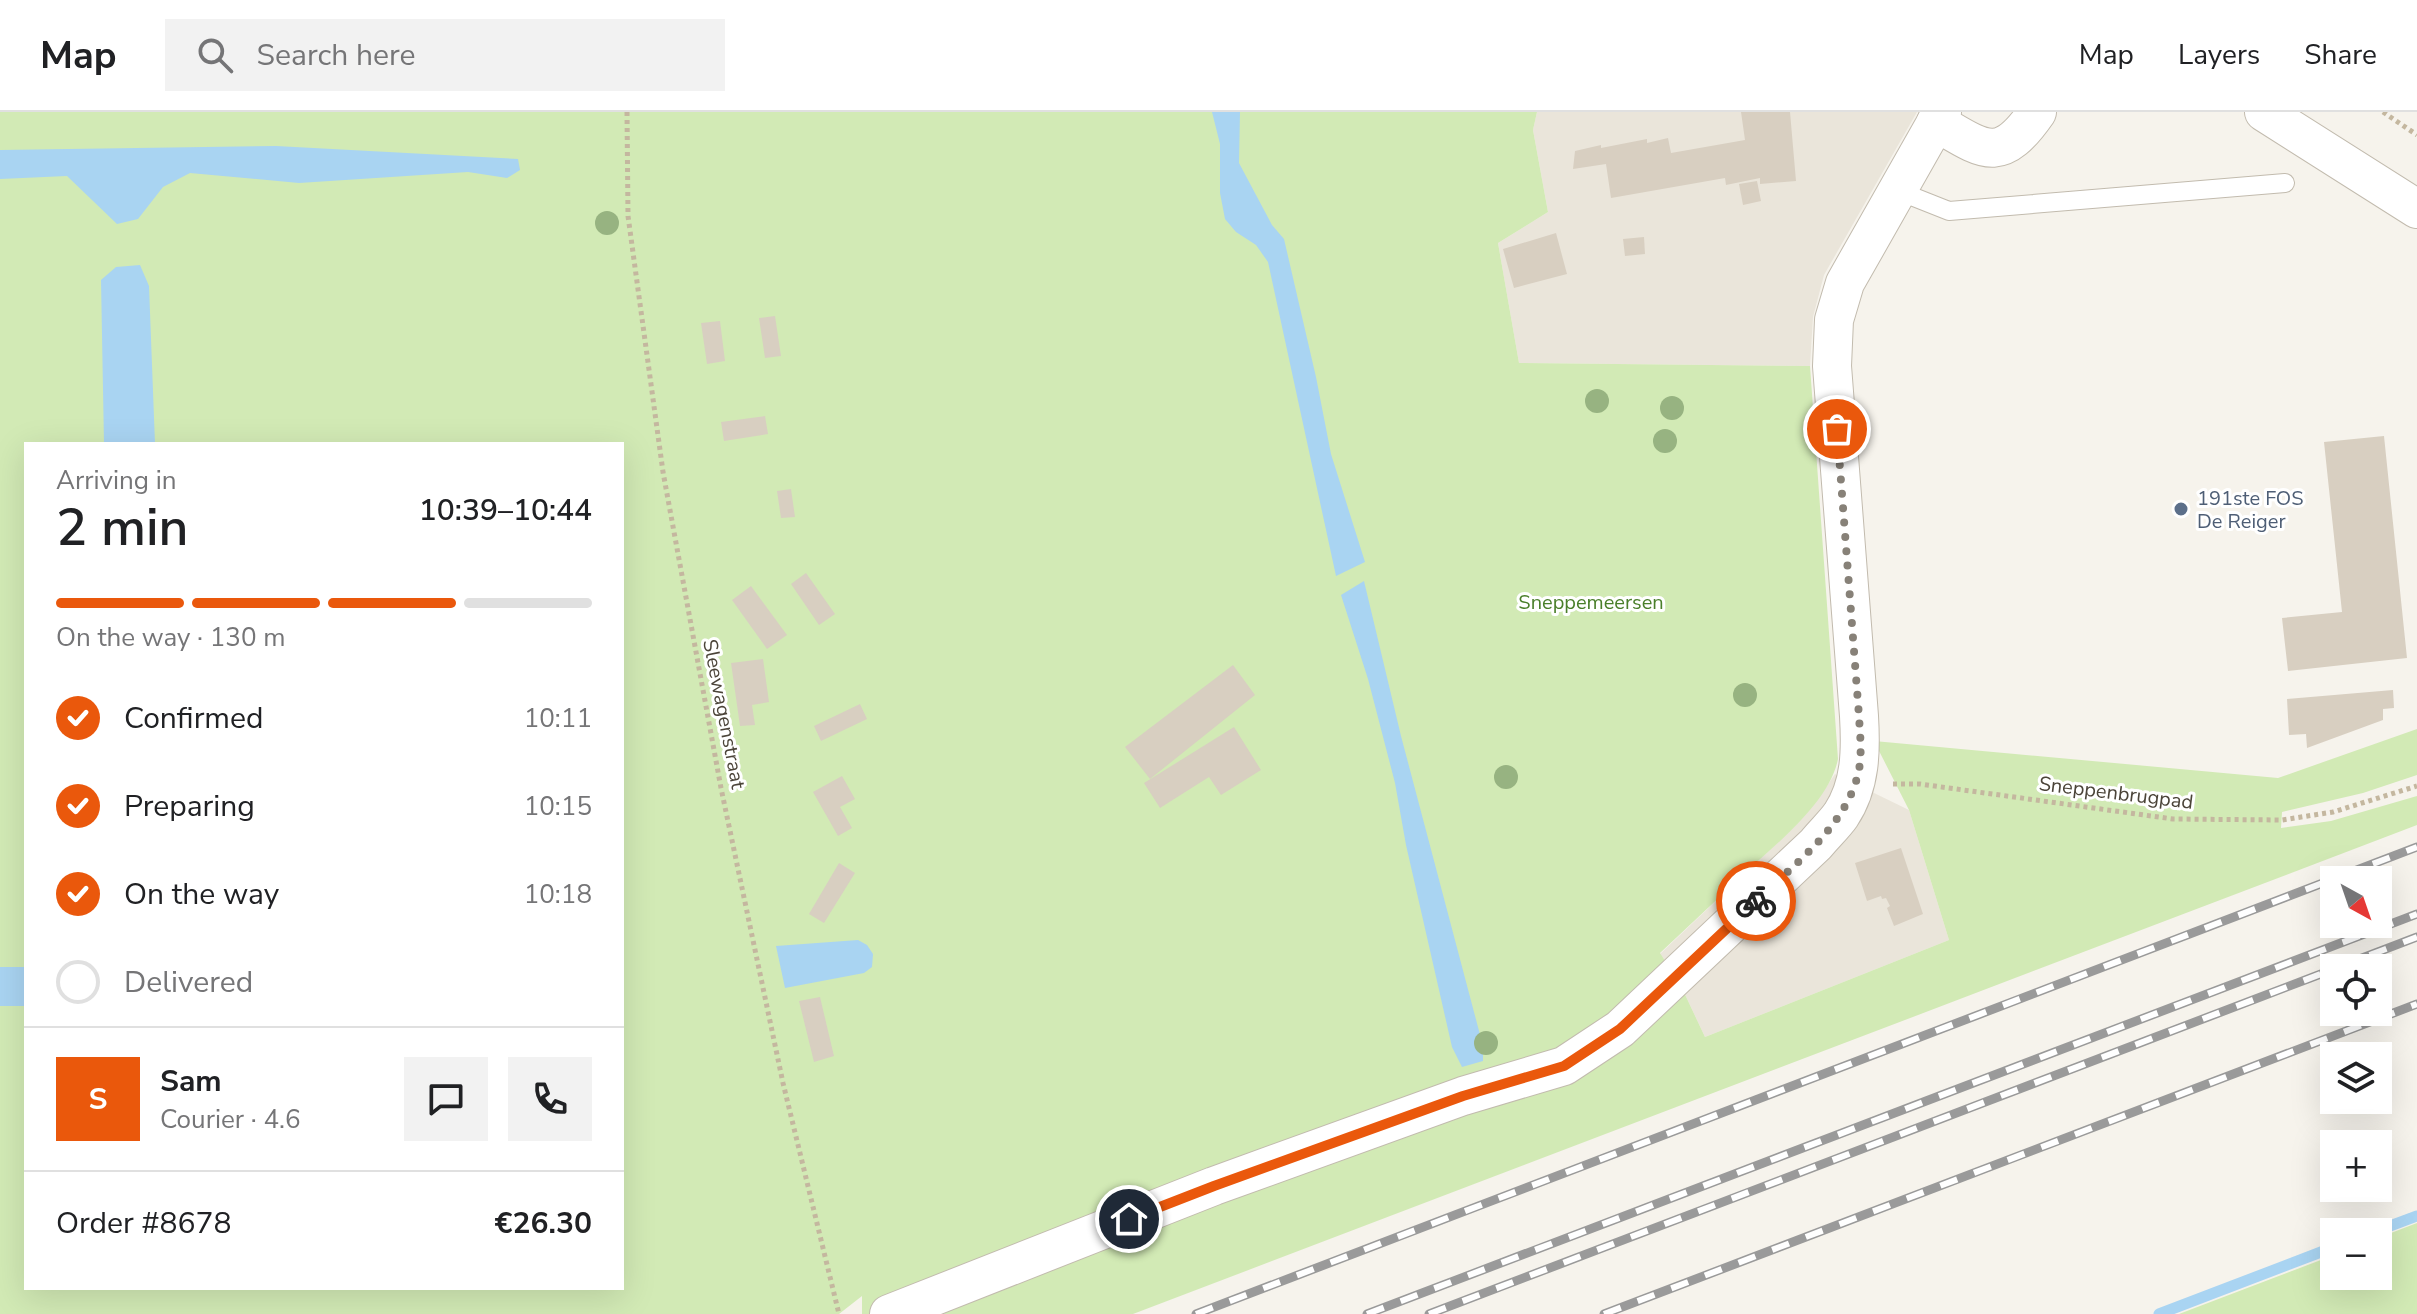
<!DOCTYPE html>
<meta charset="utf-8">
<style>
:root{--surface:#fff;--page:#f2f2f2;--text:#202124;--muted:#757577;--line:#e0e0e0;--accent:#ea580c}
body{margin:0;font-family:"Nunito Sans",sans-serif;background:var(--page);color:var(--text);height:100vh;display:flex;flex-direction:column;font-size:30px;white-space:nowrap}
*{box-sizing:border-box;margin:0}
p{font-size:26px;color:var(--muted)}
.icon{flex:none;width:44px;height:44px;fill:none;stroke:currentColor;stroke-width:2;stroke-linecap:round;stroke-linejoin:round}
.map{position:relative;flex:1;overflow:hidden}
.sheet{position:absolute;left:24px;top:330px;width:600px;height:848px;display:flex;flex-direction:column;background:var(--surface);border-radius:0px;box-shadow:0 8px 32px #0002}
.sheet>*{flex:none}
.needle{width:52px;rotate:140deg}
.tools{position:absolute;left:2320px;top:754px;display:grid;gap:16px}
.tools a{display:grid;place-items:center;width:72px;height:72px;border-radius:0px;background:var(--surface);box-shadow:0 8px 32px #0002;font-size:40px}
.pin{position:absolute;display:grid;place-items:center;width:68px;height:68px;color:#fff;margin:-34px;border:4px solid #fff;border-radius:50%;box-shadow:0 2px 8px #0007}
.courier{position:absolute;display:grid;place-items:center;width:80px;height:80px;margin:-40px;border:6px solid #ea580c;border-radius:50%;background:#fff;color:#222;box-shadow:0 2px 10px #0007}
.head em{font-style:normal;font-weight:600}
.head div{display:flex;flex-direction:column-reverse}
.head{display:flex;align-items:center;justify-content:space-between;height:136px;padding:0 32px}
h1{font-size:52px;font-weight:600;line-height:60px}
.bar{display:grid;grid-template-columns:repeat(4,1fr);gap:12px 8px;align-content:center;height:96px;padding:0 32px}
.bar i{height:10px;border-radius:6px;background:var(--line)}
.bar .active{background:var(--accent)}
.bar p{grid-column:span 4}
.line{display:flex;align-items:center;gap:20px;padding:0 32px;border-top:2px solid var(--line)}
.line div{flex:1}
.round{display:grid;place-items:center;flex:none;width:84px;height:84px;border-radius:0px;background:var(--page)}
ol{padding:0 32px;list-style:none}
li{display:flex;align-items:center;gap:24px;height:88px}
li p{margin-inline-start:auto}
li .icon{padding:8px;border-radius:50%;background:var(--accent);color:#fff;stroke-width:4}
li:last-child{color:var(--muted)}
li i{width:44px;height:44px;border:4px solid var(--line);border-radius:50%}
header{display:flex;align-items:center;gap:48px;box-sizing:border-box;height:112px;padding:0 40px;background:var(--surface);border-bottom:2px solid var(--line)}
header strong{font-size:38px}
nav{display:flex;gap:44px;margin-inline-start:auto;font-size:28px}
.search{width:560px;height:72px;background:var(--page);display:flex;align-items:center;gap:20px;box-sizing:border-box;padding:0 28px;border-radius:0px;color:var(--muted);font-size:30px}
.map>svg:first-child{display:block}
</style>
<header>
<strong>Map</strong>
<div class="search"><svg class="icon" aria-label="search" viewBox="0 0 24 24"><circle cx="10" cy="10" r="6"/><path d="M15 15l6 6"/></svg>Search here</div>
<nav><a>Map</a><a>Layers</a><a>Share</a></nav>
</header>
<div class="map">
<svg width="2417" height="1202" viewBox="0 0 2417 1202">
<rect width="100%" height="100%" fill="#f6f3ec"/>
<g fill="#eae5da">
<path d="M1537 0H1917L1824 163 1813 205 1810 254 1519 251 1498 131 1548 100 1533 18Z"/>
<path d="M1835 662 1909 698 1949 828 1705 925 1681 874 1660 842 1796 713 1818 687Z"/>
</g>
<g fill="#d2eab5" fill-rule="evenodd">
<path d="M0 0H1537L1533 18 1548 100 1498 131 1519 251 1810 254 1838 647C1829 692 1773 734 1741 765 1714 790 1687 816 1660 841L1681 874 1705 925 1949 828 1909 698 1874 629 2278 666 2417 617V663L2363 681 2282 700 2281 716 2331 709 2417 684V713L1133 1202H862V1184L839 1202H0ZM26 332H622V1176H26Z"/>
<path d="M2417 1111V1202H2179L2334 1143V1164H2378V1126Z"/>
</g>
<g fill="#a9d4f2">
<path d="M1212 0H1240L1239 51 1272 113 1284 127 1316 265 1331 342 1365 450 1336 464 1268 150 1256 133 1236 120 1225 107 1220 81V32Z"/>
<path d="M276 34 518 47 520 58 507 66 468 60 299 71 190 61 163 75 138 107 117 112 67 64 0 67V38Z"/>
<path d="M140 153 149 174 155 332H104L101 168 116 155Z"/>
<path d="M1364 469 1401 624 1483 934V949L1462 955 1452 935 1406 733 1395 671 1368 567 1341 483Z"/>
<path d="M858 828 867 833 873 842 872 855 864 861 785 876 776 834Z"/>
<rect x="0" y="855" width="26" height="39"/>
</g>
<g fill="none" stroke-linecap="round" stroke-linejoin="round">
<g stroke="#a9d4f2" stroke-width="11">
<path d="M2374 1120 2417 1104"/>
<path d="M2159 1202 2334 1135"/>
</g>
</g>
<g fill="#d8cfc1">
<path d="M1741 0H1790L1796 69 1760 72V66L1726 73 1725 66 1611 86 1606 52 1573 57 1575 39 1601 33V36L1647 27V31L1668 26 1671 41 1745 28Z"/>
<path d="M1757 69 1761 89 1743 93 1739 72Z"/>
<path d="M1556 121 1567 162 1514 176 1503 137Z"/>
<path d="M1644 125 1645 142 1625 144 1623 127Z"/>
<path d="M775 204 781 244 765 246 759 206Z"/>
<path d="M720 209 725 249 707 252 701 211Z"/>
<path d="M765 304 768 322 724 329 721 310Z"/>
<path d="M2384 324 2407 546 2288 559 2282 506 2342 500 2324 330Z"/>
<path d="M791 377 795 405 781 406 777 379Z"/>
<path d="M806 461 835 502 819 513 791 472Z"/>
<path d="M751 474 787 523 767 537 732 488Z"/>
<path d="M763 547 769 590 752 593 755 613 740 614 731 551Z"/>
<path d="M1233 553 1255 583 1150 667 1125 635Z"/>
<path d="M2393 578 2394 596 2383 597V608L2307 636 2306 622 2289 623 2287 587Z"/>
<path d="M860 592 867 607 821 629 814 614Z"/>
<path d="M1234 615 1261 658 1221 683 1209 665 1160 696 1144 671Z"/>
<path d="M842 664 855 687 840 695 852 716 838 724 813 680Z"/>
<path d="M1901 736 1923 802 1894 814 1887 796 1890 794 1886 786 1882 787 1881 784 1867 789 1855 751Z"/>
<path d="M839 751 855 761 824 811 809 802Z"/>
<path d="M820 885 834 944 814 950 799 889Z"/>
</g>
<g fill="none" stroke-linecap="round" stroke-linejoin="round">
<defs>
<path id="service" d="M1896 78 1949 99 2285 71"/>
<g id="minor">
<path d="M2264 0 2417 97"/>
<path d="M1936 10C1985 39 2000 53 2037 0"/>
<path d="M889 1202 1214 1074 1463 984 1564 954 1620 917 1816 732C1824 722 1834 713 1841 703 1861 673 1861 638 1859 604L1832 254 1834 208 1845 171 1942 0"/>
</g>
</defs>
<use href="#service" stroke="#c2bbae" stroke-width="20"/>
<use href="#minor" stroke="#c2bbae" stroke-width="40"/>
<g stroke="#c4b79f" stroke-width="5" stroke-dasharray="4 4" stroke-linecap="butt">
<path d="M627 0 628 104 663 360 721 676 783 971 839 1202"/>
<path d="M2383 0 2417 23"/>
<path d="M1893 672H1920L2173 707 2282 708 2333 700 2417 674"/>
</g>
<use href="#service" stroke="#fff" stroke-width="18"/>
<use href="#minor" stroke="#fff" stroke-width="38"/>
<defs>
<g id="rail">
<path d="M2336 856 2417 825"/>
<path d="M1196 1202 2417 735"/>
<path d="M1367 1202 2417 802"/>
<path d="M1429 1202 2334 857"/>
<path d="M1604 1202 2417 892"/>
</g>
</defs>
<use href="#rail" stroke="#9a9a9a" stroke-width="9"/>
<use href="#rail" stroke="#fff" stroke-width="6" stroke-dasharray="18" stroke-linecap="butt"/>
</g>
<g fill="#97b381">
<circle cx="607" cy="111" r="12"/>
<circle cx="1597" cy="289" r="12"/>
<circle cx="1672" cy="296" r="12"/>
<circle cx="1665" cy="329" r="12"/>
<circle cx="1745" cy="583" r="12"/>
<circle cx="1506" cy="665" r="12"/>
<circle cx="1486" cy="931" r="12"/>
</g>
<g fill="none" stroke-linecap="round" stroke-linejoin="round">
<path stroke="#878178" stroke-width="8" stroke-dasharray="0 14.4" d="M1756 789C1793 753 1842 718 1857 666 1863 646 1860 624 1859 604L1837 317"/>
<path stroke="#ea580c" stroke-width="10" d="M1129 1107 1214 1074 1463 984 1564 954 1620 917 1756 789"/>
</g>
<circle fill="#5c6f8a" stroke="#fff" stroke-width="3" cx="2181" cy="397" r="8"/>
<g text-anchor="middle" dominant-baseline="central" stroke-width="6" stroke-linejoin="round" paint-order="stroke">
<g font-size="20" fill="#4e5e75" stroke="#fff" text-anchor="start">
<text x="2197" y="386">191ste FOS<tspan x="2197" dy="23">De Reiger</tspan></text>
</g>
<g font-size="20" fill="#4a7f2a" stroke="#fff">
<text x="1591" y="490">Sneppemeersen</text>
</g>
<g font-size="20" fill="#4b4439" stroke="#fff">
<text transform="translate(724 602) rotate(79)">Sleewagenstraat</text>
<text transform="translate(2116 681) rotate(7)">Sneppenbrugpad</text>
</g>
</g>
</svg>
<div class="tools">
<a><svg class="needle" viewBox="-14 -14 28 28"><path d="M0-13l5 13h-10z" fill="#e53935"/><path d="M0 13l5-13h-10z" fill="#757577"/></svg></a>
<a><svg class="icon" aria-label="locate" viewBox="0 0 24 24"><circle cx="12" cy="12" r="6"/><path d="M12 2v4M12 18v4M2 12h4M18 12h4"/></svg></a>
<a><svg class="icon" aria-label="layers" viewBox="0 0 24 24"><path d="M12 4l9 5-9 5-9-5zM3 14l9 5 9-5"/></svg></a>
<a>+</a>
<a>−</a>
</div>
<div class="pin" style="left:1837px;top:317px;background:#ea580c"><svg class="icon" aria-label="bag" viewBox="0 0 24 24"><path d="M5 8h14l-1 12H6zM9 8a3 3 0 0 1 6 0"/></svg></div>
<div class="pin" style="left:1129px;top:1107px;background:#1f2937"><svg class="icon" aria-label="home" viewBox="0 0 24 24"><path d="M3 11l9-7 9 7M6 9v11h12V9"/></svg></div>
<div class="courier" style="left:1756px;top:789px"><svg class="icon" aria-label="bike" viewBox="0 0 24 24"><circle cx="6" cy="16" r="4"/><circle cx="18" cy="16" r="4"/><path d="M6 16l4-8h5l3 8M10 8l3 8H6M13 5h3"/></svg></div>
<section class="sheet">
<div class="head"><div><h1>2 min</h1><p>Arriving in</p></div><em>10:39–10:44</em></div>
<div class="bar"><i class="active"></i><i class="active"></i><i class="active"></i><i></i><p>On the way · 130 m</p></div>
<ol>
<li><svg class="icon" aria-label="check" viewBox="0 0 24 24"><path d="M5 12l5 5 9-10"/></svg>Confirmed<p>10:11</p></li>
<li><svg class="icon" aria-label="check" viewBox="0 0 24 24"><path d="M5 12l5 5 9-10"/></svg>Preparing<p>10:15</p></li>
<li><svg class="icon" aria-label="check" viewBox="0 0 24 24"><path d="M5 12l5 5 9-10"/></svg>On the way<p>10:18</p></li>
<li><i></i>Delivered</li>
</ol>
<div class="line" style="height:144px"><b class="round" style="background:var(--accent);color:#fff">S</b><div><b>Sam</b><p>Courier · 4.6</p></div><a class="round"><svg class="icon" aria-label="chat" viewBox="0 0 24 24"><path d="M4 5h16v11H9l-5 4z"/></svg></a><a class="round"><svg class="icon" aria-label="phone" viewBox="0 0 24 24"><path d="M5 4h4l2 5-3 2q2 4 5 5l2-3 5 2v4C11 20 4 13 5 4z"/></svg></a></div>
<div class="line" style="height:104px"><div>Order #8678</div><b>€26.30</b></div>
</section>
</div>
